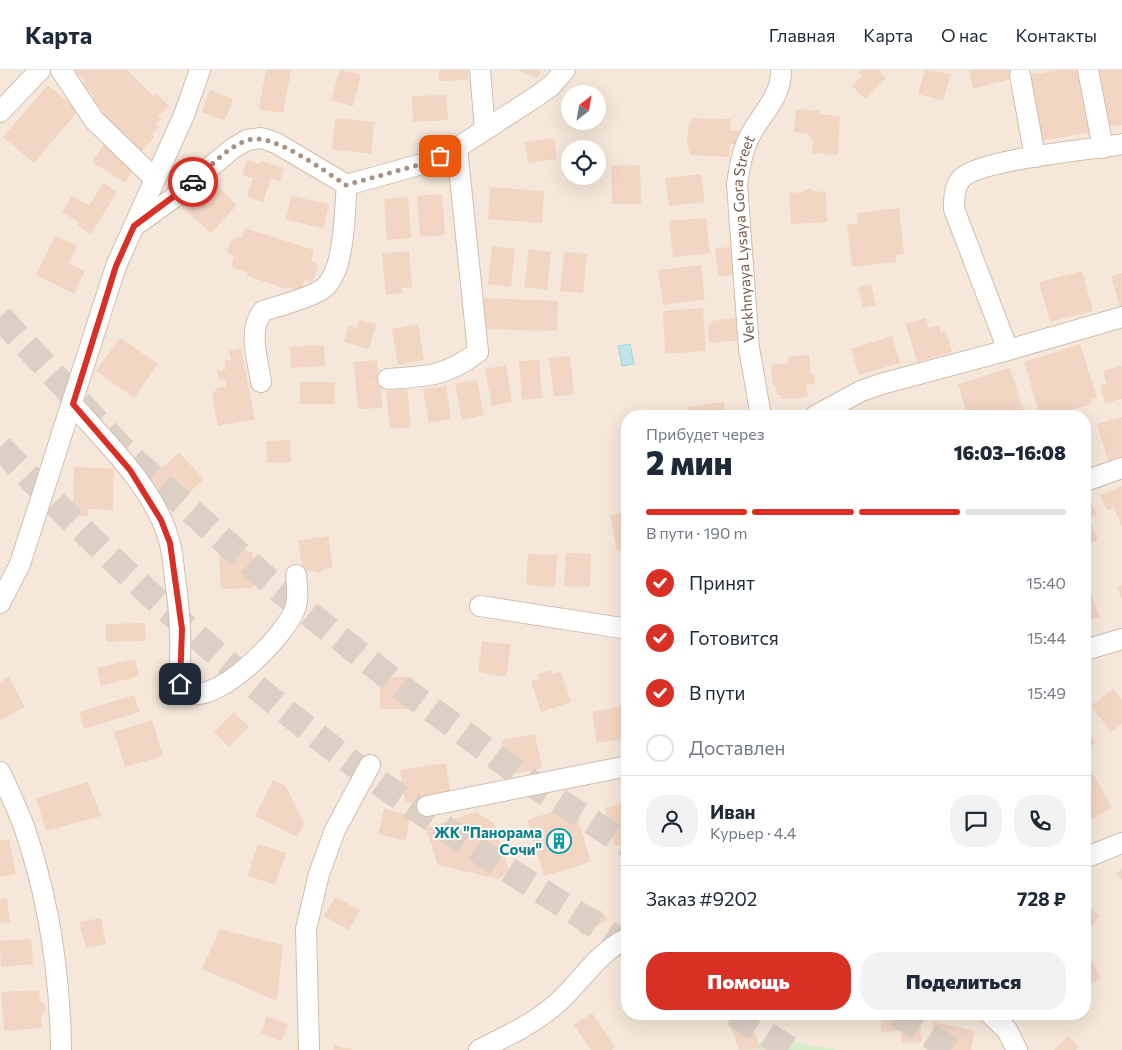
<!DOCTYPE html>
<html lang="ru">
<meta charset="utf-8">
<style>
:root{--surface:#fff;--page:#f2f2f3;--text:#1f2937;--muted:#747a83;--line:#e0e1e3;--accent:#d93025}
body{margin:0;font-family:Commissioner,sans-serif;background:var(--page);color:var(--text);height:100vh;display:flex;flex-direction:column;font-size:19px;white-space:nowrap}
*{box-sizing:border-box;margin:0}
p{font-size:16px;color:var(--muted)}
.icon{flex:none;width:28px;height:28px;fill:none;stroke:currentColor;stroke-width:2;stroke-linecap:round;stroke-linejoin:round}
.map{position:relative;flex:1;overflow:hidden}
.panel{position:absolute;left:621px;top:340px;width:470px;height:610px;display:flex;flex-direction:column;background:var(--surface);border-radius:20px;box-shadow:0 5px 20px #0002}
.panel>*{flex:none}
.needle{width:32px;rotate:31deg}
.controls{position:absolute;left:561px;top:15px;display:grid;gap:10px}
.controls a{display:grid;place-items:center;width:45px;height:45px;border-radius:50%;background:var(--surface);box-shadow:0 5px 20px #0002;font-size:25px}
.pin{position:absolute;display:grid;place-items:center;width:42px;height:42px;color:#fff;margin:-21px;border-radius:10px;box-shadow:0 2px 8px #0006}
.courier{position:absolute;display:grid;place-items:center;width:50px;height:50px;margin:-25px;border:4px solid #d93025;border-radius:50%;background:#fff;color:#222;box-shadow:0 1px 6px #0007}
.headline em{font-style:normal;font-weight:800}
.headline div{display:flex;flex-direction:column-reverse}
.headline{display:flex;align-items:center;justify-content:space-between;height:85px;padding:0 25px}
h1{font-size:32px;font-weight:800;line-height:38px}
.bar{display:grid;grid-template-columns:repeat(4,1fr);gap:8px 5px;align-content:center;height:60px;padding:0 25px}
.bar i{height:6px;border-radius:4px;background:var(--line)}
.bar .active{background:var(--accent)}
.bar p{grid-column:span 4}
.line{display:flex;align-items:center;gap:12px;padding:0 25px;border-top:1px solid var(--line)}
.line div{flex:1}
.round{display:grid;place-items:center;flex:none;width:52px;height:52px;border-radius:20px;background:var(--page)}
ol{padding:0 25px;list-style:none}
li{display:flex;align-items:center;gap:15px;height:55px}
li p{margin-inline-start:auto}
li .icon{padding:5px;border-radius:50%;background:var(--accent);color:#fff;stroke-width:4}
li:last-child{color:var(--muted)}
li i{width:28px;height:28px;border:2px solid var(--line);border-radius:50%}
.action{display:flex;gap:10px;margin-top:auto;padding:10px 25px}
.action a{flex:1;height:58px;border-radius:20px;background:var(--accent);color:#fff;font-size:20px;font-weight:800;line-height:58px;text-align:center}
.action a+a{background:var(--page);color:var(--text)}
header{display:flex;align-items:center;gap:30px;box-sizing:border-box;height:70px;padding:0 25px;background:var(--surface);border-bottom:1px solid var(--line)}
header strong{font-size:24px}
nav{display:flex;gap:28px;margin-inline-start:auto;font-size:18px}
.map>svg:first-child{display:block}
</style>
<header>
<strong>Карта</strong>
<nav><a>Главная</a><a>Карта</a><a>О нас</a><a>Контакты</a></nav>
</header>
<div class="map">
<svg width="1122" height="980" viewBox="0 0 1122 980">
<rect width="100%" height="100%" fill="#fdf6ec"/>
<path fill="#f5e8da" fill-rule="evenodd" d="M0 0H1122V980H839L769 968 737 980H0ZM570 24H598V51H570ZM570 79H598V106H570ZM628 346H1085V944H628Z"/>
<path fill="#d8ecc9" d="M769 968 839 980H737Z"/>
<path fill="#bfe3e8" stroke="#a5d3da" d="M630 274 634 294 622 296 618 276Z"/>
<g fill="#f3d5c3">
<path d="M74 0H127L153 26 156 23 169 36 158 46 161 49 156 54 159 57 152 64 155 67 141 81 128 68 126 71 100 46 104 42 91 30 94 26 82 14 85 11Z"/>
<path d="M266 0H291L283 43 259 39Z"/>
<path d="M340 0 361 5 353 36 331 30Z"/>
<path d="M439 0H468V10L439 11Z"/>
<path d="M517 0H542L538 8Z"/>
<path d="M862 0H878L886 8 865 29 852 16 862 6 858 3Z"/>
<path d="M925 0 951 4 943 31 918 24Z"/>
<path d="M969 0H1012L1014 8 973 19Z"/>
<path d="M1060 0H1082L1093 62 1040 71 1029 5Z"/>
<path d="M1096 0H1122V55L1107 57Z"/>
<path d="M48 15 78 41 34 93 3 67Z"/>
<path d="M210 20 233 29 225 51 202 42Z"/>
<path d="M446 25 448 50 413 52 412 26Z"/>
<path d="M796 39 820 41 819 44 840 46 838 85 812 83 813 71 807 63 794 62Z"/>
<path d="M335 48 374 52 371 84 332 79Z"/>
<path d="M692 48 731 49 730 61H739L738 74H730L729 87 690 85 687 73 688 58Z"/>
<path d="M554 68 557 89 528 93 525 72Z"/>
<path d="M104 74 136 95 125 113 92 92Z"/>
<path d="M247 90 259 94 260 91 284 98 280 111 271 108 263 132 247 126 253 108 242 105Z"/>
<path d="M640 95 641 134H612L611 96Z"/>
<path d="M701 104 705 132 669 136 665 108Z"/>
<path d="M213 112 237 135 211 163 186 141Z"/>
<path d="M103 113 117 122 91 164 77 155 79 152 62 142 72 126 89 136Z"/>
<path d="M490 117 544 121 542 153 488 149Z"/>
<path d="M809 118 816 122 826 121 827 152 791 154 789 123 802 122Z"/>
<path d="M442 124 445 165 420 167 417 126Z"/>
<path d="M291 126 329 134 324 158 286 150Z"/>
<path d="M408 127 411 168 387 170 384 129Z"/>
<path d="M899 138 904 184 896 185V192L852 197 847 155 858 153 857 143Z"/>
<path d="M706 148 710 183 673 187 669 151Z"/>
<path d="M245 158 314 180 311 190 318 195 314 209 309 212 305 210 301 222 287 217 286 219 247 206 248 203 231 197 234 187 227 181 231 170 238 167 242 168Z"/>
<path d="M55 166 77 176 69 193 85 201 74 224 36 205Z"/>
<path d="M492 176 515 179 511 217 488 214Z"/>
<path d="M734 176 737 204 719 207 715 179Z"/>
<path d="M529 179 551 182 547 220 524 217Z"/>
<path d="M409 181 412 217 402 218 403 223 386 225 382 184Z"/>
<path d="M564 182 587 184 583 223 560 221Z"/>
<path d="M701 195 705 229 663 235 658 200Z"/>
<path d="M1082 201 1093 241 1050 252 1039 212Z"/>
<path d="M1122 203V242H1121L1111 206Z"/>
<path d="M871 215 876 235 863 238 858 218Z"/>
<path d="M483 228 558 231 557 261 482 259Z"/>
<path d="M703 238 706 281 665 284 663 241Z"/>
<path d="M739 247 741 270 709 273 708 258 712 251Z"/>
<path d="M926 248 929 258 939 255 941 263 946 261 952 282 917 292 906 254Z"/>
<path d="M359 250 376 254 369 279 344 272 348 256 357 258Z"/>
<path d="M418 254 424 290 398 295 392 259Z"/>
<path d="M892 266 900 293 859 305 851 279Z"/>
<path d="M120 268 158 294 134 328 96 301Z"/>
<path d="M1080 274 1097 328 1091 330 1092 334 1052 346H1047L1046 343 1040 345 1024 292Z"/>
<path d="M324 275 325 296 291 298 290 277Z"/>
<path d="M241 278 255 349 218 356 212 325 217 318 226 316 225 309 219 310 217 301 226 299 224 291 231 290 229 281Z"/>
<path d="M809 285 811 304 814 303 815 314 806 315 808 327 782 329 781 325H777L776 317H773L771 295 788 293V287Z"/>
<path d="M570 286 574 324 554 327 549 288Z"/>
<path d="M377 290 379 311 362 313 381 312 382 338 358 339 354 292Z"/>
<path d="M539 290 542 328 522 330 519 291Z"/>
<path d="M506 295 512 332 492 336 485 299Z"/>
<path d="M1122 296V329L1105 333 1100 315 1107 314 1103 301Z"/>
<path d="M1010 298 1025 346H968L958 314Z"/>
<path d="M477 310 484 345 462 350 455 314Z"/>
<rect x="300" y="312" width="35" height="22"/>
<path d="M446 316 451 349 429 353 423 319Z"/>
<path d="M407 319 411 357 390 359 386 321Z"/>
<path d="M724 332 726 346H689L688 337Z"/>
<path d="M1122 347V390L1109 394 1097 354Z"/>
<path d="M290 370 291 392 267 393 266 371Z"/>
<path d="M179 383 204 409 175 436 149 409Z"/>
<path d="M74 397 114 399 113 440 88 439V446L73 445Z"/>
<path d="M1122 416V457L1114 438 1107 441 1100 425Z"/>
<path d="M1090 429 1096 445 1089 449 1098 470 1085 475V431Z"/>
<path d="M628 442V479L617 481 610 445Z"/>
<path d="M328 466 333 497 324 499 320 503 312 501 303 502 298 471Z"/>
<path d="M243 479 253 483V518L221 519 219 483 240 482Z"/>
<path d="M566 483 591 484 590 517 564 516Z"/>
<path d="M528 484 557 485 555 517 526 515Z"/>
<path d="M1085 507 1100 547 1085 552Z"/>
<path d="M1122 515V528L1117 517Z"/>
<path d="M145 553 146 571 106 572V554Z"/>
<path d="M482 571 511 575 506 607 478 602Z"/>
<path d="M135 589 139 606 101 616 97 598Z"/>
<path d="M551 600 552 604 561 601 571 632 541 642 531 611 539 609 538 604Z"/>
<path d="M9 607 25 637 0 650V612Z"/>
<rect x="380" y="607" width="27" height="32"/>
<path d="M1113 619 1122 630V654L1111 662 1091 636Z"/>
<path d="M134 625 140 642 84 659 79 642Z"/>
<path d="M623 636 628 668 597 673 592 642Z"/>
<path d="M234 642 249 657 229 677 214 662Z"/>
<path d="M152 650 163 686 125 697 114 662Z"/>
<path d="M1085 659 1095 673 1085 681Z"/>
<path d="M535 664 542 698 510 705 502 670Z"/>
<path d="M446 693 451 726 405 733 400 700Z"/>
<path d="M1092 702 1112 738 1086 752 1085 706Z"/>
<path d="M273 710 286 716 304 754 297 767 255 746Z"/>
<path d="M88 712 101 746 46 761 36 728Z"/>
<path d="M628 732V775H614L605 738Z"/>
<path d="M574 735 591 792 544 806 527 750Z"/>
<path d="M384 739 411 745 405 771 378 764Z"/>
<path d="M476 742 494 753 509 800 499 809 438 795 426 758Z"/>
<path d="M9 769 16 804 0 807V771Z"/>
<path d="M258 774 286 783 275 815 248 806Z"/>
<path d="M1122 799V810L1116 804Z"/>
<path d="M335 827 360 840 349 860 324 846Z"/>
<path d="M7 828 10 852 0 853V829Z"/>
<path d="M1085 835 1099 846 1091 857 1085 852Z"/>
<path d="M587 836 602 841 607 850 582 865 570 846Z"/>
<path d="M101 848 106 874 86 878 79 852Z"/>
<path d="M220 859 283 875 277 931 202 899Z"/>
<path d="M31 869 33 894 1 897 0 871Z"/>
<path d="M1088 885 1101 908 1085 918V886Z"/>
<path d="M39 920 40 931 45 934V942L41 946 42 958 4 961 1 922Z"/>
<path d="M592 943 615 977 612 980H591L574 955Z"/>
<path d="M742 944H747L761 979 739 980 728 949Z"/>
<path d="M881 944H924V949H920L921 972 901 973V961L881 962Z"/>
<path d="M267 946 288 954 281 971 261 963Z"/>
<path d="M934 952 975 961 971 980H928Z"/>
<path d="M1068 966 1079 977 1076 980H1054Z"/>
<path d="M335 975 346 979V977L353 980H333Z"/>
</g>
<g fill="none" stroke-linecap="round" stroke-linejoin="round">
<g stroke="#dcd0c4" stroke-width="26" stroke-dasharray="26 13" stroke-linecap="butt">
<path d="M0 247 127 384 277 518 401 617 541 720 628 775"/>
<path d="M0 377C108 490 224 596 348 690 438 757 534 816 628 876"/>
<path d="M734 944 791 980"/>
<path d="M897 944 951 980"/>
</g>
<defs>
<g id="minor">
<path d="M61 0 94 50 155 109"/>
<path d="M480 0 485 60"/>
<path d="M1088 0 1103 78"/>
<path d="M1020 5 1035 87"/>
<path d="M0 42 40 0"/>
<path d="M136 155 172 129 232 79 247 70 261 68 276 73 347 115 422 94 457 78 537 26 551 16 565 0"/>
<path d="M1008 280 1122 247"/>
<path d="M388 309C427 306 445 307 478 282L457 78"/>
<path d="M261 312C258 290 247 260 263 241 281 235 304 230 321 220 346 205 344 142 347 115"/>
<path d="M73 335C107 373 158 422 170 474 174 489 174 507 177 523 180 550 182 575 179 602 179 608 179 616 184 620 212 642 286 565 295 539 299 528 297 517 296 505"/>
<path id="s1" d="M761 346 749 278 737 114C739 100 741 86 747 72 757 47 782 29 781 0"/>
<path d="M815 346 861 321 881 314 1008 280 954 139C954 129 954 119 960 110 975 89 1092 80 1122 74"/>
<path d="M1085 411 1122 398"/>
<path d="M0 533 20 494 116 196 184 45 200 0"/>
<path d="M480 536 628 559"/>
<path d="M1085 580 1122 569"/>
<path d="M0 702C8 719 16 736 23 754 48 825 60 905 61 980"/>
<path d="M427 736 628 696"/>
<path d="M1085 788 1122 773"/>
<path d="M990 944 1007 960 1017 980"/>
<path d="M309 980 306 859 319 804 335 760 370 695"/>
<path d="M479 980C505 967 533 954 555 935 580 914 597 882 628 868"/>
</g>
</defs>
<use href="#minor" stroke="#d1beb0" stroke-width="22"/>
<use href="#minor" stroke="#fff" stroke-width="20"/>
</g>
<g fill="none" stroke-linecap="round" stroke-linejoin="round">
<path stroke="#a89285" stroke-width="5" stroke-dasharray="0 9" d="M193 112C209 98 228 76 248 70 273 62 324 101 346 115L422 94 440 86"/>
<path stroke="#d93025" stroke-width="6" d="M180 614 182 559 170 473 161 450 130 400 73 334 116 196 134 156 193 112"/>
</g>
<defs>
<symbol id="building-ring" viewBox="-11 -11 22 22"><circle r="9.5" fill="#fffaf3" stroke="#0f9aa8" stroke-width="1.5"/><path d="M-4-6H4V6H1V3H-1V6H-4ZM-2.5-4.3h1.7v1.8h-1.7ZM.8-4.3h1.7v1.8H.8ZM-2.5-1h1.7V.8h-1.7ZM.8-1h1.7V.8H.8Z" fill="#0f9aa8"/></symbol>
</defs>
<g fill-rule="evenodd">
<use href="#building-ring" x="545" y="757" width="28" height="28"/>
</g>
<g text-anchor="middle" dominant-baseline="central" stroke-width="4" stroke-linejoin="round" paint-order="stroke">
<g font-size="15" fill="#7a5c4d" stroke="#fffaf3">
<text stroke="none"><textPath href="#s1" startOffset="179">Verkhnyaya Lysaya Gora Street</textPath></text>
</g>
<g font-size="15" font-weight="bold" fill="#0d838f" stroke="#fffaf3" text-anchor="end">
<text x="542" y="762">ЖК "Панорама<tspan x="542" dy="17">Сочи"</tspan></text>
</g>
</g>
</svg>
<div class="controls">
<a><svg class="needle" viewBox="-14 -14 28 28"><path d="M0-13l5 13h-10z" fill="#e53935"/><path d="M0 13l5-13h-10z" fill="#747a83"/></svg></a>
<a><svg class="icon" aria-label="locate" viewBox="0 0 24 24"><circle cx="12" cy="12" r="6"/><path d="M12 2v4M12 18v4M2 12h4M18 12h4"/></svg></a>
</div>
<div class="pin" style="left:440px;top:86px;background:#ea580c"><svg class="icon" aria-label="bag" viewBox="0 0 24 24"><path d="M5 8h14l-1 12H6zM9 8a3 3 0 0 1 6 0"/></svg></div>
<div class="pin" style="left:180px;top:614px;background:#1f2937"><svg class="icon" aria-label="home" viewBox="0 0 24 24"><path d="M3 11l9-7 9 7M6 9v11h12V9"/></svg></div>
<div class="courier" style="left:193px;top:112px"><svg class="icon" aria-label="car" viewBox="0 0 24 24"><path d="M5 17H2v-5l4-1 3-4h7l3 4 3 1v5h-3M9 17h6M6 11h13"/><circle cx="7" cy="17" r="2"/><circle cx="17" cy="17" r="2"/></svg></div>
<section class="panel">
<div class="headline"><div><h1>2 мин</h1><p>Прибудет через</p></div><em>16:03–16:08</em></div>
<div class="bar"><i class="active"></i><i class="active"></i><i class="active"></i><i></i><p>В пути · 190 m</p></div>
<ol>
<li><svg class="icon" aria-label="check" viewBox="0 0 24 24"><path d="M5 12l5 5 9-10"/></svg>Принят<p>15:40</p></li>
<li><svg class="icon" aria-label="check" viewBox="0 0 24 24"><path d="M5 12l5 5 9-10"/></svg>Готовится<p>15:44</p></li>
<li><svg class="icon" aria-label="check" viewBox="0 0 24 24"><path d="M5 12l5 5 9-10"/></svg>В пути<p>15:49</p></li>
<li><i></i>Доставлен</li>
</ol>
<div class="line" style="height:90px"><a class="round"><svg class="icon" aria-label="person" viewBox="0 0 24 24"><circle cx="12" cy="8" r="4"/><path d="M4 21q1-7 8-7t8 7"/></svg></a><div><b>Иван</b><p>Курьер · 4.4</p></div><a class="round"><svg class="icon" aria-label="chat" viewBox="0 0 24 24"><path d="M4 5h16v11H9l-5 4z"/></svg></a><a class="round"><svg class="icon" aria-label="phone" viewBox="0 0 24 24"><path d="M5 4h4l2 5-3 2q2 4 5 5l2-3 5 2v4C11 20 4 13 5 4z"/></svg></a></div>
<div class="line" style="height:65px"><div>Заказ #9202</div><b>728 ₽</b></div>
<div class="action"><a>Помощь</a><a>Поделиться</a></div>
</section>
</div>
